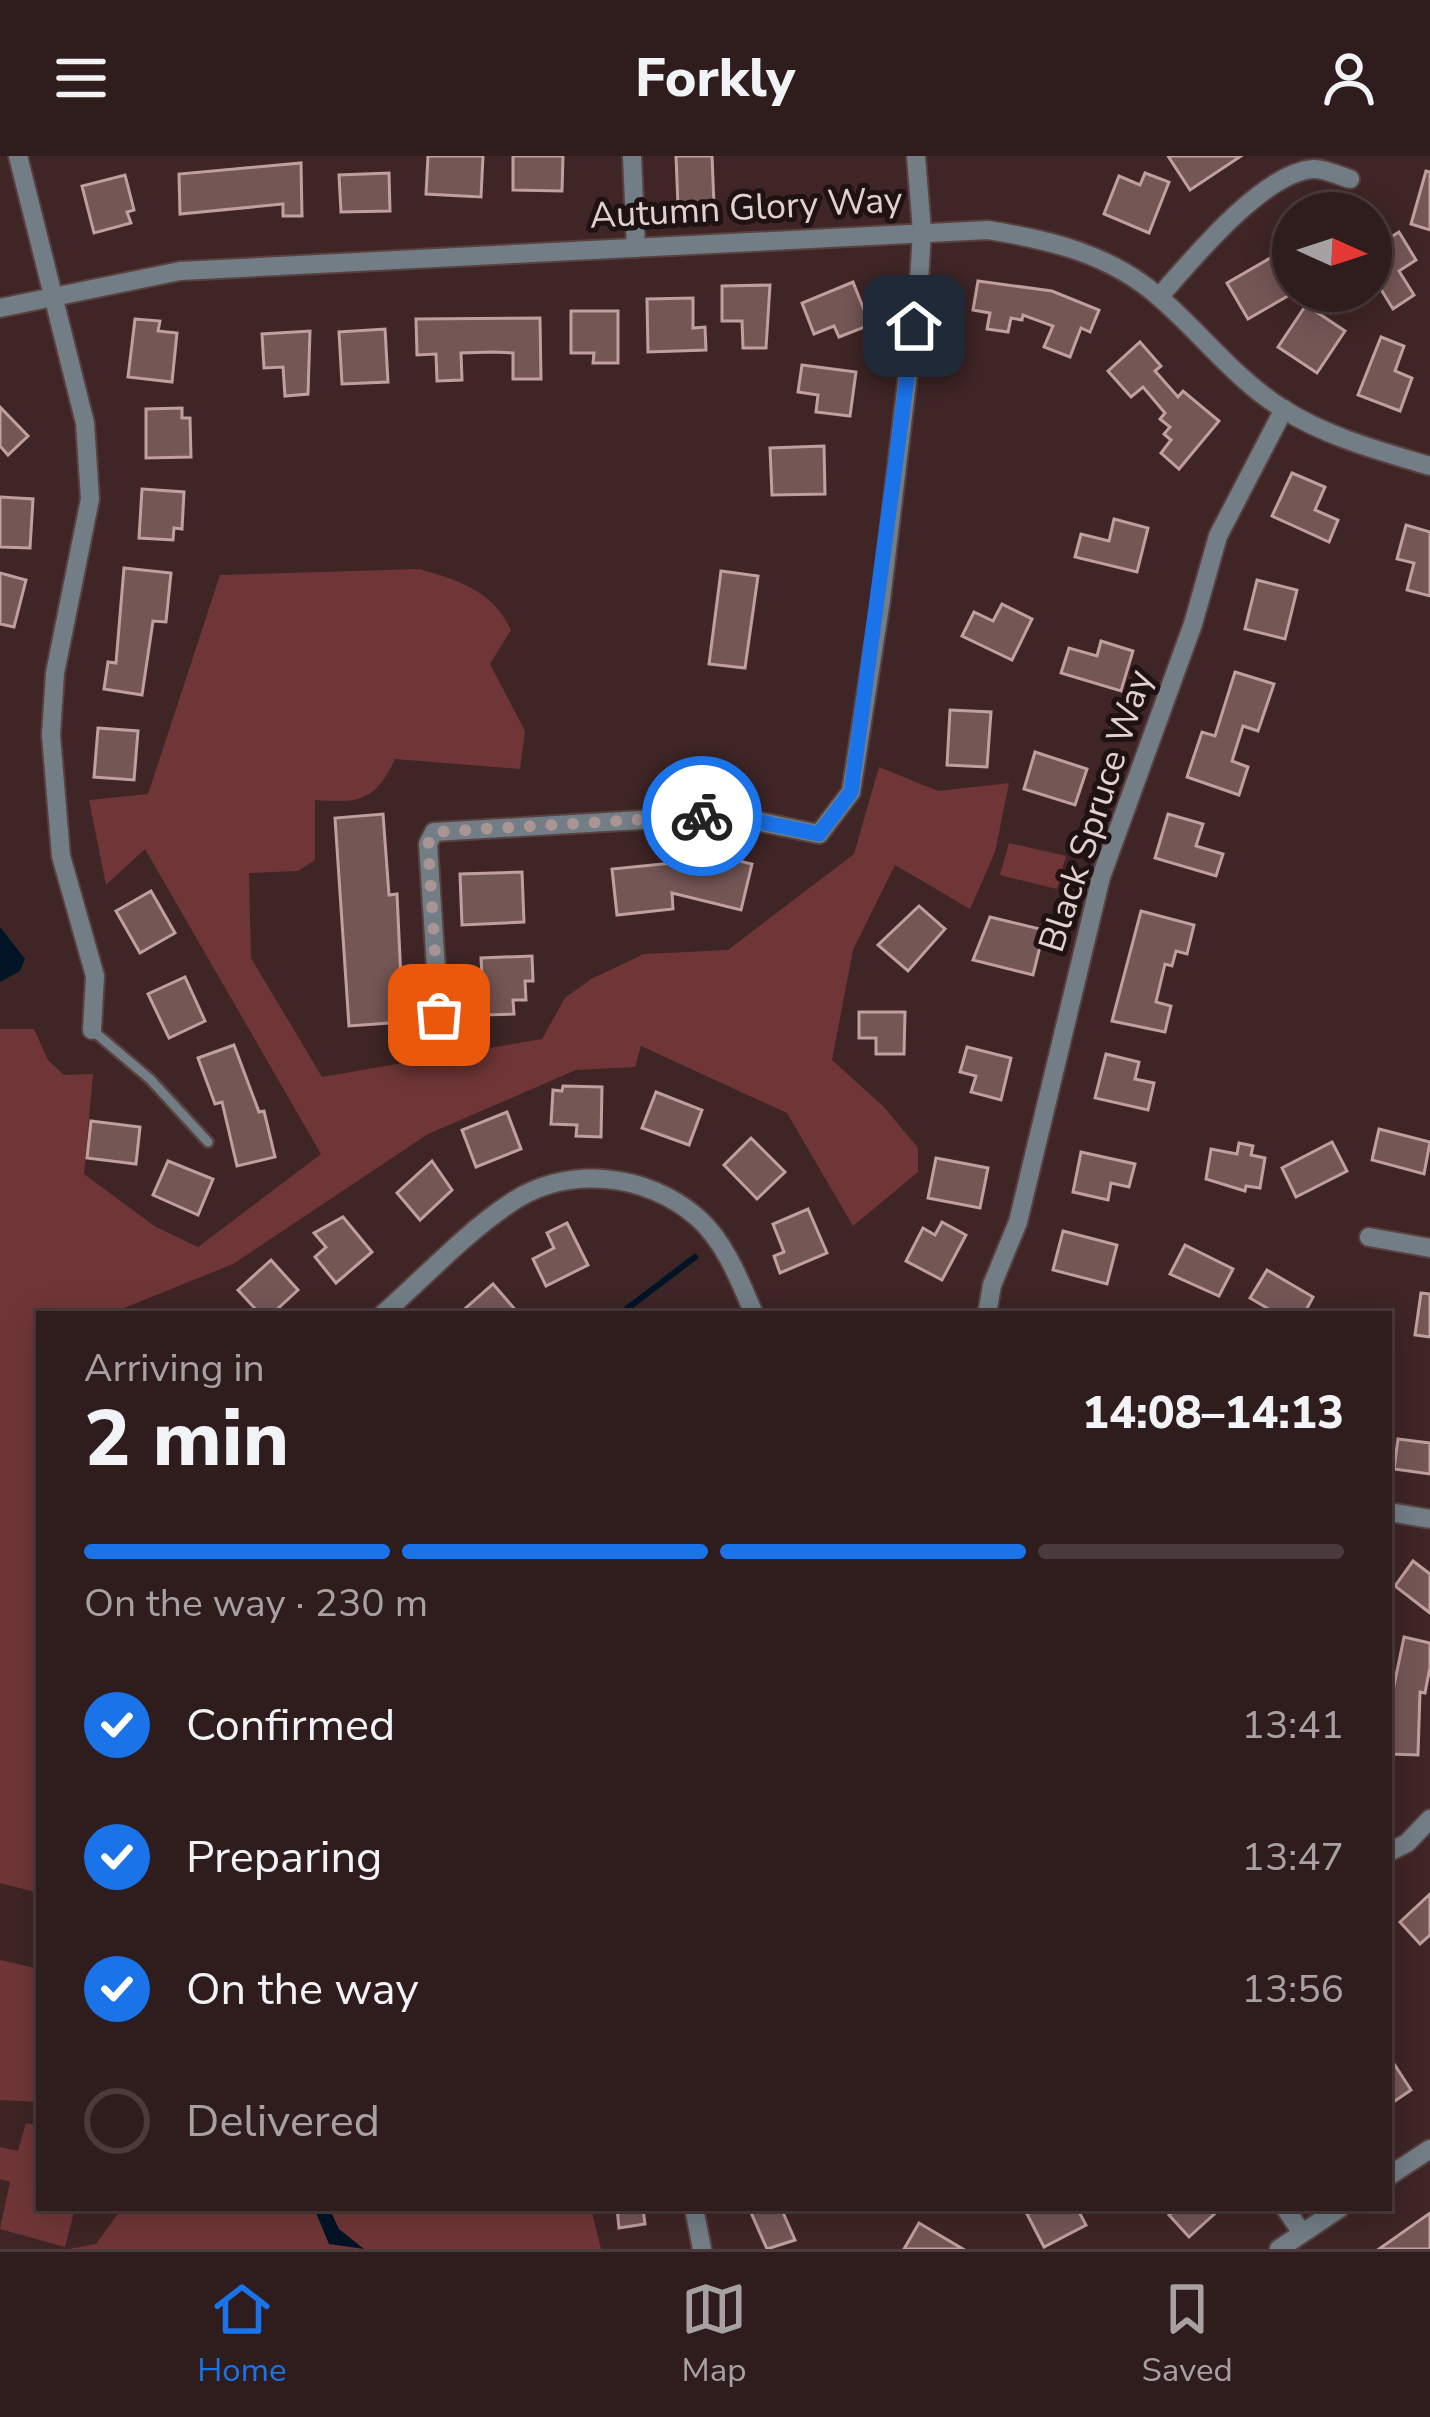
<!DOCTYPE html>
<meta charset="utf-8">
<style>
:root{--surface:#2f1c1c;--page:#3b2929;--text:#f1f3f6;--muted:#a7a1a3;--line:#4a3a3b;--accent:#1a73e8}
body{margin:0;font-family:"Nunito Sans",sans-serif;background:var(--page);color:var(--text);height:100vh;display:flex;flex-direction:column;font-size:45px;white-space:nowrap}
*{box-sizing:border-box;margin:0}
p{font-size:39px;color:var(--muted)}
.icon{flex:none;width:66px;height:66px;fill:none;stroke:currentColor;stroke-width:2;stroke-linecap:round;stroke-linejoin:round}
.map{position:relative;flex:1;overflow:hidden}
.drawer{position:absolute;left:36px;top:1155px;width:1356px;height:900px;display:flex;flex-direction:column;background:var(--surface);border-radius:0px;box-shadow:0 6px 30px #0003,0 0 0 3px var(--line)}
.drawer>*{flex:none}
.needle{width:78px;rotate:93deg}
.controls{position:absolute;left:1272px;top:36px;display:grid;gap:24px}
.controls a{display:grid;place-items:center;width:120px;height:120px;border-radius:50%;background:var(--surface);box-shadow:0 6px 30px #0003,0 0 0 3px var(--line);font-size:60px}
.pin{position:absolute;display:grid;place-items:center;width:102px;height:102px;color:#fff;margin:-51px;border-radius:24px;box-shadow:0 6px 18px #0006}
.courier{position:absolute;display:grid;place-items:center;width:120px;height:120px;margin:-60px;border:9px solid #1a73e8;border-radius:50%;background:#fff;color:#222;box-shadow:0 3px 15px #0007}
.head em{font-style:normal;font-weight:800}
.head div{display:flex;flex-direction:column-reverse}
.head{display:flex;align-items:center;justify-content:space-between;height:204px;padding:0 48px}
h1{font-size:78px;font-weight:800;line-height:90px}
.bar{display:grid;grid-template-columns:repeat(4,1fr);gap:18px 12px;align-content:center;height:144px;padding:0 48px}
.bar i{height:15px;border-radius:9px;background:var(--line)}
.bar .current{background:var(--accent)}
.bar p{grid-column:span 4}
ol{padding:0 48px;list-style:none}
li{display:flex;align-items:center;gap:36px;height:132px}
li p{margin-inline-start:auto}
li .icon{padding:12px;border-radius:50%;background:var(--accent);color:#fff;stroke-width:4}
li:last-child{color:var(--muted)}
li i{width:66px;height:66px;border:6px solid var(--line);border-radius:50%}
header{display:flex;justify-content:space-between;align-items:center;height:156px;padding:0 48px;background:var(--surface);font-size:54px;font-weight:800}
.tabs{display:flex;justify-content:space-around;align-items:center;height:168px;border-top:3px solid var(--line);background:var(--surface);font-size:33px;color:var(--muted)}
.tabs a{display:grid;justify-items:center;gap:6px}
.tabs .current{color:var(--accent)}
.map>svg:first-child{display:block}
</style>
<header><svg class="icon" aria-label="menu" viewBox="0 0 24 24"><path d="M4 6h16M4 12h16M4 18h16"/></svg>Forkly<svg class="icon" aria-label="person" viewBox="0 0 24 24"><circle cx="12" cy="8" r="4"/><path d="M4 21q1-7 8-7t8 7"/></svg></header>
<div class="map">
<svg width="1430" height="2093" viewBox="0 0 1430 2093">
<rect width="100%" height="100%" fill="#3f2525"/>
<g fill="#703637">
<path d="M420 413C460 425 493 435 511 474L490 508 525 575 520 613 395 603C375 646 359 647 315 644V704L298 715 249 717 251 802 322 921 542 883 565 842 591 823 644 798 728 794 854 698 879 611 938 635 1009 627 995 696 970 753 895 709 853 794 832 904 884 951 918 992V1016L853 1070 787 957 641 890 635 911 576 914 428 978 233 1108 109 1158H39V1737L0 1727V873H34L48 904 64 919 93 918 84 1018 156 1071 198 1091 321 998 145 693 106 729 89 644 148 638 220 419Z"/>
<path d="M1009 687 1066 700 1057 733 1000 719Z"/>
<path d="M0 1804 39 1813V1946L0 1944Z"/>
<path d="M26 1967 39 1970V2052H75L65 2091 0 2073 10 2026 0 2023V1991L18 1995Z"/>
<path d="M122 2052H591L601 2093H69L96 2088Z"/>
</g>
<g fill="#001426">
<path d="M0 771 25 803 20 815 0 826Z"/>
<path d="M314 2052H329L339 2073 364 2093 329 2088Z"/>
</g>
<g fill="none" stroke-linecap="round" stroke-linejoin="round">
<path stroke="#001426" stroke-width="6" d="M620 1158 695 1101"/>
</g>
<g fill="#745655" stroke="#c09f9e" stroke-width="3">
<path d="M428 0H483L481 41 426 38Z"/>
<path d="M513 0H563L562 35 513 34Z"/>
<path d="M676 0H712L714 49 678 50Z"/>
<path d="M1168 0H1241L1190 34Z"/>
<path d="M301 7 302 60H283V48L180 58 179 18Z"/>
<path d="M1426 15 1430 16V74L1411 68Z"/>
<path d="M389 17 390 55 341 56 339 19Z"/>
<path d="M1145 17 1169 26 1149 77 1104 58 1119 20 1140 29Z"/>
<path d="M125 19 134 54 127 56 131 67 94 77 82 30Z"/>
<path d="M1399 76 1416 104 1399 115 1414 139 1393 153 1371 117V93Z"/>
<path d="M1272 101 1293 137 1248 163 1227 127Z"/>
<path d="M978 125 1052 135 1099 154 1090 176 1081 172 1070 201 1044 191 1053 170 1023 159 1022 164 1011 162 1008 176 987 173 990 157 973 154Z"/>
<path d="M853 126 870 169 839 181 834 170 814 178 802 147Z"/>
<path d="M770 129 766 192H743L742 165H722V130Z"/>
<path d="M693 142V172L705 171 706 194 648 196 647 143Z"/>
<path d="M1306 149 1345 175 1317 217 1278 191Z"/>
<path d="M571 155H618V207H593L594 197H571Z"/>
<path d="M540 162 541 223H513V197L493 196 461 197 462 224 437 225 436 198 417 199 416 163Z"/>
<path d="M135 163 160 165 158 175 177 177 172 226 128 221Z"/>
<path d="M385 173 388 226 342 228 339 176Z"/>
<path d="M310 175 308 238 285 240 283 211 264 212 262 178Z"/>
<path d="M1381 181 1404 190 1395 215 1412 222 1400 255 1358 239Z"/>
<path d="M1140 186 1161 210 1155 215 1178 241 1183 235 1219 265 1179 313 1161 297 1171 284 1164 278 1170 271 1160 263 1165 257 1143 231 1131 241 1108 215Z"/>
<path d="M802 209 856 216 850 260 816 256 818 239 798 236Z"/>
<path d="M0 251 28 280 8 299 0 290Z"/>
<path d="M182 252V262H190L191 301 146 302V253Z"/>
<path d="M824 290 825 338 772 339 770 292Z"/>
<path d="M1292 317 1325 331 1315 354 1338 364 1329 386 1272 360Z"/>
<path d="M142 333 184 336 182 373 174 372 173 384 139 382Z"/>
<path d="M0 341 33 343 30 392 0 391Z"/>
<path d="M1114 363 1148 372 1137 416 1075 401 1081 378 1109 385Z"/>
<path d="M1406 369 1430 376V440L1407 434 1414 407 1397 403Z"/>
<path d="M124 412 171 417 166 466 153 465 142 539 104 533 108 506 116 507Z"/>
<path d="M721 415 758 420 745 512 709 508Z"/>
<path d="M0 417 26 424 14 471 0 468Z"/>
<path d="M1257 424 1297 434 1285 483 1245 473Z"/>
<path d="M1002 448 1032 463 1012 504 962 480 974 456 993 465Z"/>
<path d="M1101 485 1133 495 1121 535 1061 517 1069 492 1097 500Z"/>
<path d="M1235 516 1274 528 1258 575 1243 570 1232 605 1248 611 1239 639 1187 621 1202 576 1215 580Z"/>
<path d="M950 554 991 556 987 611 947 609Z"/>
<path d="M98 572 138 575 134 624 94 621Z"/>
<path d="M1035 596 1087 613 1075 649 1024 633Z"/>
<path d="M383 658 389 739 397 738 403 866 349 870 335 662Z"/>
<path d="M1168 658 1203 668 1196 690 1223 698 1216 720 1155 702Z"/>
<path d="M695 694 752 708 741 754 672 737 673 753 617 759 612 713 692 705Z"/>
<path d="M522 716 524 766 462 769 460 718Z"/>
<path d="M151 735 175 777 140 797 116 755Z"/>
<path d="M919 750 945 773 908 815 878 789Z"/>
<path d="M1141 755 1194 769 1187 798 1176 795 1172 810 1165 808 1156 846 1171 850 1165 876 1112 865Z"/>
<path d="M990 761 1044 774 1033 819 973 804Z"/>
<path d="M532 800 533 825H525L526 844H513L514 858 484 859 481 802Z"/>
<path d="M185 821 205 865 169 882 148 838Z"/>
<path d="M859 856H905L904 898H876V882H859Z"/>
<path d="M234 889 259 956 264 955 275 1001 237 1010 222 946 215 948 198 902Z"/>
<path d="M967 891 1011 902 1001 944 971 936 976 920 960 916Z"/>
<path d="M1106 898 1139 906 1135 923 1154 927 1148 954 1095 942Z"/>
<path d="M563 930 602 931 601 981 576 980 577 969 551 968 553 934 562 935Z"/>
<path d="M656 936 702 954 689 989 642 972Z"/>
<path d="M507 956 521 993 476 1011 462 974Z"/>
<path d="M91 965 140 971 136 1008 87 1002Z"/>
<path d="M1379 973 1430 986 1424 1018 1372 1004Z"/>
<path d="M751 982 785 1016 757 1043 724 1009Z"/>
<path d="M1332 986 1347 1015 1296 1041 1282 1012Z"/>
<path d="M1239 987 1253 990 1251 999 1265 1002 1260 1032 1246 1030 1245 1035 1206 1023 1211 993 1237 998Z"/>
<path d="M1081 996 1135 1008 1129 1031 1111 1027 1108 1044 1073 1036Z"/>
<path d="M936 1002 988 1012 980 1052 928 1042Z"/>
<path d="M168 1005 213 1023 198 1059 153 1039Z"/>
<path d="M432 1005 452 1034 420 1064 397 1037Z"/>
<path d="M808 1053 827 1097 780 1117 774 1100 784 1096 773 1068Z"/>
<path d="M343 1061 372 1096 336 1127 315 1101 326 1091 314 1077Z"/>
<path d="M942 1066 966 1079 942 1124 906 1105 923 1072 935 1079Z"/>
<path d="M567 1067 588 1109 546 1130 533 1103 554 1092 547 1077Z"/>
<path d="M1063 1075 1117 1089 1107 1128 1053 1114Z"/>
<path d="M1185 1089 1233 1113 1219 1140 1170 1118Z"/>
<path d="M271 1104 298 1134 272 1158H260L238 1134Z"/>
<path d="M1267 1114 1313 1141 1304 1158H1277L1250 1142Z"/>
<path d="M493 1128 519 1158H459Z"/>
<path d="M1421 1137 1430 1138V1181L1415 1179Z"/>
<path d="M1398 1283 1430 1287V1318L1394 1313Z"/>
<path d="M1413 1405 1430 1418V1457L1395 1430Z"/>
<path d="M1404 1481 1430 1487V1511L1425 1537 1420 1536 1418 1599 1389 1598V1554Z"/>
<path d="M1430 1738V1779L1420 1788 1400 1766Z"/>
<path d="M1389 1900 1411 1934 1389 1949Z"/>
<path d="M617 2052H643L645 2068 619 2072Z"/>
<path d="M749 2052H781L795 2084 767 2093Z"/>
<path d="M1038 2052H1077L1086 2069 1044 2091 1027 2058Z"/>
<path d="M1177 2052H1221L1189 2081 1169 2059Z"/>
<path d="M1430 2057V2093H1379Z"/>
<path d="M919 2067 963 2093H904Z"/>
</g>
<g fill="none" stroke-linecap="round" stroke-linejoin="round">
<defs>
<path id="service" d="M92 874 150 923 208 986"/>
<g id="minor">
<path d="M18 0 85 267 90 343 55 517 51 579 61 700 95 820 92 874"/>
<path d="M632 0 636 92"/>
<path d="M1159 141C1191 105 1262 17 1313 13 1323 12 1340 20 1350 23"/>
<path d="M0 152 180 115 988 74C1050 84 1110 98 1159 141 1201 177 1235 223 1283 253 1327 281 1380 295 1430 310"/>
<path d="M439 859 428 688 434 676 727 659 819 678 851 636 881 444 919 126 922 75 916 0"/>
<path d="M1369 1081 1430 1092"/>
<path d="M383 1158C424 1122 464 1078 509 1048 566 1008 647 1017 698 1062 725 1086 740 1125 754 1158"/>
<path d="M987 1158 992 1129 1018 1066 1101 721 1193 468 1218 380 1284 253"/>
<path d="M1389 1356 1430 1363"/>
<path d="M1389 1696 1407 1687 1430 1663"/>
<path d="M1389 2020 1430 1993"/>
<path d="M694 2052 702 2093"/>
<path d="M1285 2052 1302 2077"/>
<path d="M1279 2093 1340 2052"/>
</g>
</defs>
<use href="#service" stroke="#594140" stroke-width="14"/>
<use href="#minor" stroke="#594140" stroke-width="22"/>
<use href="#service" stroke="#727d85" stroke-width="9"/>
<use href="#minor" stroke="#727d85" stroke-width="18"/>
</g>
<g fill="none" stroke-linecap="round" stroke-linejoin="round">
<path stroke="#a99594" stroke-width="12" stroke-dasharray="0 21.6" d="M439 859 428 688 434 676 702 660"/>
<path stroke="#1a73e8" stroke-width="15" d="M702 660 727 659 819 678 851 636 914 170"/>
</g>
<g text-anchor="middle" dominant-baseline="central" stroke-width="10" stroke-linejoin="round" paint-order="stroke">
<g font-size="36" fill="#e2d1d0" stroke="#1e1212">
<text transform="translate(746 52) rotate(-3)">Autumn Glory Way</text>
<text transform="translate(1096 655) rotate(-72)">Black Spruce Way</text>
</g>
</g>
</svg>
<div class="controls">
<a><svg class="needle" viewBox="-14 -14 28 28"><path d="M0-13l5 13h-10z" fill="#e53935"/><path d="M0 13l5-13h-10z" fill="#a7a1a3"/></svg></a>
</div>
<div class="pin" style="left:439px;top:859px;background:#ea580c"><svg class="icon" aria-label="bag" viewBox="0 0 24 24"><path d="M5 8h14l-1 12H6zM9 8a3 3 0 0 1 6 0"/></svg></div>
<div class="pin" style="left:914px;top:170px;background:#1f2937"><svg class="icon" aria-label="home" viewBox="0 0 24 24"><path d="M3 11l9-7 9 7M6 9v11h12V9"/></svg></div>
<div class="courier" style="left:702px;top:660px"><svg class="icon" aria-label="bike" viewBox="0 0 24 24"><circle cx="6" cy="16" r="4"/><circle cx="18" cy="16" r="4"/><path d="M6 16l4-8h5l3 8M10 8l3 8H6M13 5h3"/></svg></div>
<section class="drawer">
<div class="head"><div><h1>2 min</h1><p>Arriving in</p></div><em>14:08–14:13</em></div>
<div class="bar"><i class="current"></i><i class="current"></i><i class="current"></i><i></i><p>On the way · 230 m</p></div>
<ol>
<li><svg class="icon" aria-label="check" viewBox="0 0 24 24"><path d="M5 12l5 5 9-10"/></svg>Confirmed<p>13:41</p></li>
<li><svg class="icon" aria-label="check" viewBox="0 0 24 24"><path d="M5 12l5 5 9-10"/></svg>Preparing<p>13:47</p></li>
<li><svg class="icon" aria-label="check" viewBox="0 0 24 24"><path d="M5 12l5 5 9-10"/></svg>On the way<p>13:56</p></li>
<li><i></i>Delivered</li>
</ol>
</section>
</div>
<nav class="tabs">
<a class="current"><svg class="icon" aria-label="home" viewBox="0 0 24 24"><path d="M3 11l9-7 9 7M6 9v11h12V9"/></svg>Home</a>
<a><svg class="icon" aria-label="map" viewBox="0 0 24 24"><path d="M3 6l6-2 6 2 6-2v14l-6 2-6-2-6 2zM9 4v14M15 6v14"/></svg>Map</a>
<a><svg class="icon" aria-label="saved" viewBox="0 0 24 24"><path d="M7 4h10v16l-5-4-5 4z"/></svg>Saved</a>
</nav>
